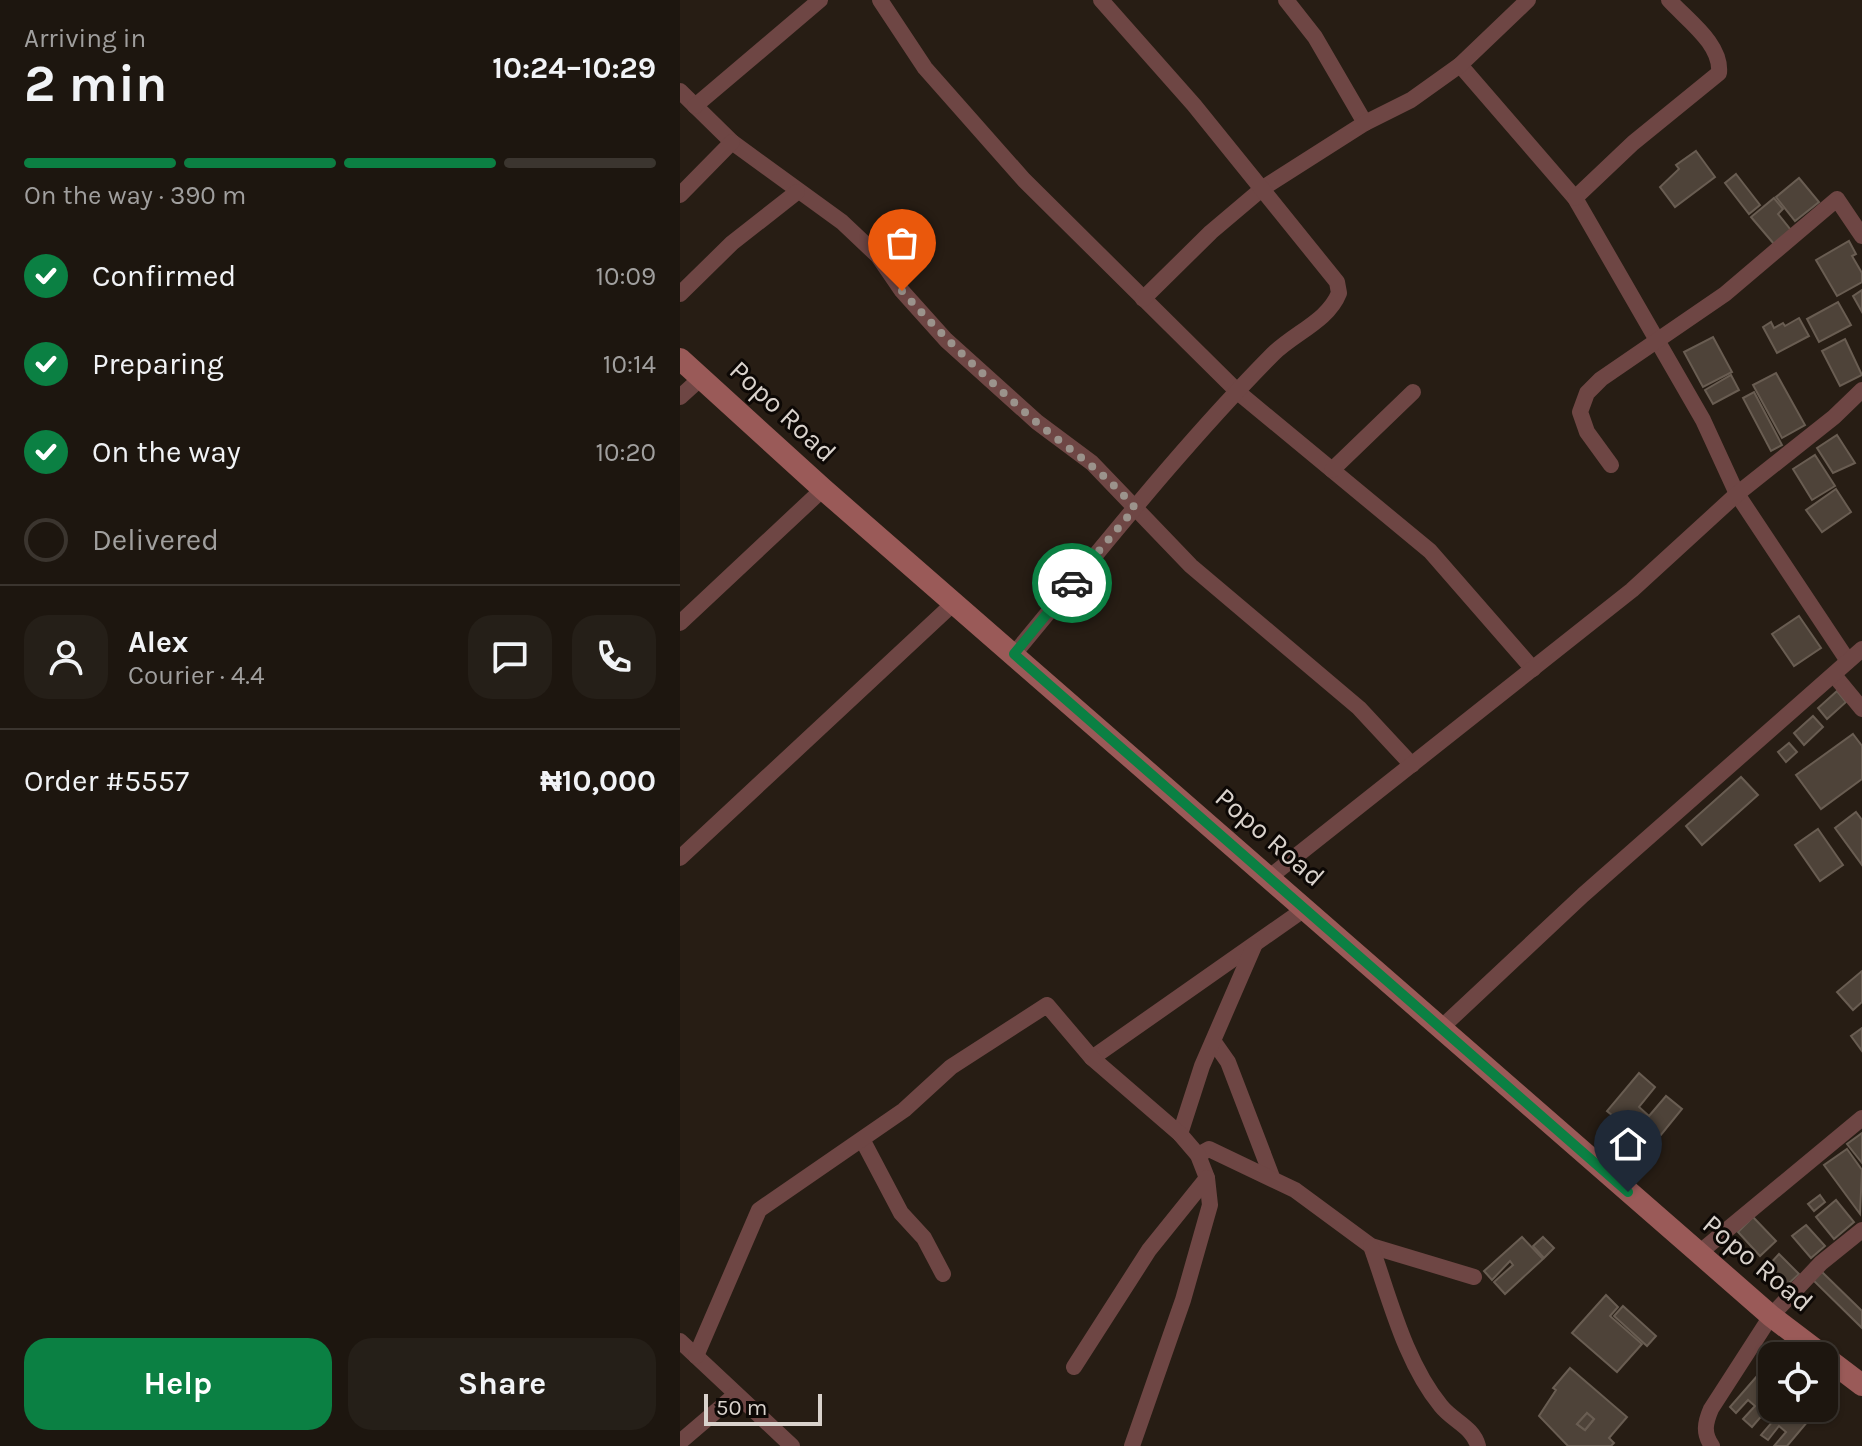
<!DOCTYPE html>
<meta charset="utf-8">
<style>
:root{--surface:#1d160f;--page:#251f18;--text:#f1f3f6;--muted:#a09f9e;--line:#3b352f;--accent:#0b8043}
body{margin:0;font-family:Karla,sans-serif;background:var(--page);color:var(--text);height:100vh;display:flex;flex-direction:column;font-size:30px;white-space:nowrap}
*{box-sizing:border-box;margin:0}
p{font-size:26px;color:var(--muted)}
.icon{flex:none;width:44px;height:44px;fill:none;stroke:currentColor;stroke-width:2;stroke-linecap:round;stroke-linejoin:round}
.map{position:relative;flex:1;overflow:hidden}
.sheet{display:flex;flex-direction:column;background:var(--surface);width:680px}
.sheet>*{flex:none}
.controls{position:absolute;left:1078px;top:1342px;display:grid;gap:16px}
.controls a{display:grid;place-items:center;width:80px;height:80px;border-radius:16px;background:var(--surface);box-shadow:0 2px 6px #0004,0 0 0 2px var(--line);font-size:40px}
.scale{position:absolute;left:24px;bottom:20px;width:118px;box-sizing:border-box;padding-left:8px;border:4px solid #d9d2cc;border-top:0;font-size:22px;line-height:28px;white-space:nowrap;color:#d9d2cc;-webkit-text-stroke:6px #0d0805;paint-order:stroke}
.pin{position:absolute;display:grid;place-items:center;width:68px;height:68px;color:#fff;margin:-82px -34px;border-radius:50% 50% 50% 0;rotate:-45deg;box-shadow:0 0 8px #0007}
.pin .icon{rotate:45deg}
.courier{position:absolute;display:grid;place-items:center;width:80px;height:80px;margin:-40px;border:6px solid #0b8043;border-radius:50%;background:#fff;color:#222;box-shadow:0 2px 10px #0007}
.headline em{font-style:normal;font-weight:700}
.headline div{display:flex;flex-direction:column-reverse}
.headline{display:flex;align-items:center;justify-content:space-between;height:136px;padding:0 24px}
h1{font-size:52px;font-weight:700;line-height:60px}
.bar{display:grid;grid-template-columns:repeat(4,1fr);gap:12px 8px;align-content:center;height:96px;padding:0 24px}
.bar i{height:10px;border-radius:6px;background:var(--line)}
.bar .on{background:var(--accent)}
.bar p{grid-column:span 4}
.line{display:flex;align-items:center;gap:20px;padding:0 24px;border-top:2px solid var(--line)}
.line div{flex:1}
.round{display:grid;place-items:center;flex:none;width:84px;height:84px;border-radius:24px;background:var(--page)}
ol{padding:0 24px;list-style:none}
li{display:flex;align-items:center;gap:24px;height:88px}
li p{margin-inline-start:auto}
li .icon{padding:8px;border-radius:50%;background:var(--accent);color:#fff;stroke-width:4}
li:last-child{color:var(--muted)}
li i{width:44px;height:44px;border:4px solid var(--line);border-radius:50%}
.action{display:flex;gap:16px;margin-top:auto;padding:16px 24px}
.action a{flex:1;height:92px;border-radius:24px;background:var(--accent);color:#fff;font-size:32px;font-weight:700;line-height:92px;text-align:center}
.action a+a{background:var(--page);color:var(--text)}
main{display:flex;flex:1;min-height:0}
.map>svg:first-child{display:block}
</style>
<main>
<section class="sheet">
<div class="headline"><div><h1>2 min</h1><p>Arriving in</p></div><em>10:24–10:29</em></div>
<div class="bar"><i class="on"></i><i class="on"></i><i class="on"></i><i></i><p>On the way · 390 m</p></div>
<ol>
<li><svg class="icon" aria-label="check" viewBox="0 0 24 24"><path d="M5 12l5 5 9-10"/></svg>Confirmed<p>10:09</p></li>
<li><svg class="icon" aria-label="check" viewBox="0 0 24 24"><path d="M5 12l5 5 9-10"/></svg>Preparing<p>10:14</p></li>
<li><svg class="icon" aria-label="check" viewBox="0 0 24 24"><path d="M5 12l5 5 9-10"/></svg>On the way<p>10:20</p></li>
<li><i></i>Delivered</li>
</ol>
<div class="line" style="height:144px"><a class="round"><svg class="icon" aria-label="person" viewBox="0 0 24 24"><circle cx="12" cy="8" r="4"/><path d="M4 21q1-7 8-7t8 7"/></svg></a><div><b>Alex</b><p>Courier · 4.4</p></div><a class="round"><svg class="icon" aria-label="chat" viewBox="0 0 24 24"><path d="M4 5h16v11H9l-5 4z"/></svg></a><a class="round"><svg class="icon" aria-label="phone" viewBox="0 0 24 24"><path d="M5 4h4l2 5-3 2q2 4 5 5l2-3 5 2v4C11 20 4 13 5 4z"/></svg></a></div>
<div class="line" style="height:104px"><div>Order #5557</div><b>₦10,000</b></div>
<div class="action"><a>Help</a><a>Share</a></div>
</section>
<div class="map">
<svg width="1182" height="1446" viewBox="0 0 1182 1446">
<rect width="100%" height="100%" fill="#271d14"/>
<g fill="#4e4339" stroke="#695d52" stroke-width="2" fill-rule="evenodd">
<path d="M1016 151 1035 177 995 207 980 187 999 169 996 165Z"/>
<path d="M1056 174 1080 205 1069 214 1045 183Z"/>
<path d="M1119 178 1139 202 1115 221 1096 197Z"/>
<path d="M1094 198 1103 209 1098 214 1111 230 1094 244 1071 217Z"/>
<path d="M1169 241 1176 254 1172 256 1182 273V282L1157 296 1136 260Z"/>
<path d="M1182 290V312L1173 296Z"/>
<path d="M1158 302 1171 325 1139 342 1127 319Z"/>
<path d="M1119 318 1129 336 1097 353 1083 327 1091 322 1094 328 1103 323 1105 326Z"/>
<path d="M1033 337 1052 372 1023 387 1004 352Z"/>
<path d="M1165 339 1182 375 1160 386 1142 351Z"/>
<path d="M1096 373 1125 425 1102 438 1073 385Z"/>
<path d="M1051 375 1059 390 1033 404 1025 390Z"/>
<path d="M1074 392 1102 445 1091 451 1063 398Z"/>
<path d="M1157 435 1175 463 1153 473 1137 448Z"/>
<path d="M1135 455 1155 486 1132 500 1113 469Z"/>
<path d="M1156 489 1171 512 1142 532 1126 510Z"/>
<path d="M1119 616 1141 648 1114 666 1092 634Z"/>
<path d="M1157 691 1166 702 1147 719 1138 708Z"/>
<path d="M1133 716 1143 727 1124 745 1114 733Z"/>
<path d="M1173 734 1182 746V779L1141 809 1116 775Z"/>
<path d="M1109 743 1117 752 1106 762 1098 752Z"/>
<path d="M1061 777 1078 795 1022 845 1006 826Z"/>
<path d="M1176 812 1182 820V865L1155 828Z"/>
<path d="M1138 829 1163 865 1140 881 1115 845Z"/>
<path d="M1182 971V1002L1173 1010 1157 992Z"/>
<path d="M1182 1028V1051L1171 1036Z"/>
<path d="M959 1073 975 1087 959 1107 969 1116 986 1096 1002 1109 971 1147 927 1111Z"/>
<path d="M1182 1133V1163L1167 1144Z"/>
<path d="M1167 1149 1182 1170 1180 1214 1144 1165Z"/>
<path d="M1140 1195 1145 1202 1134 1211 1128 1204Z"/>
<path d="M1156 1200 1174 1222 1154 1239 1136 1217Z"/>
<path d="M1073 1217 1096 1241 1080 1256 1058 1232Z"/>
<path d="M1126 1225 1145 1246 1131 1258 1112 1236Z"/>
<path d="M842 1237 863 1259 825 1294 814 1282 833 1265 830 1261 812 1280 804 1271Z"/>
<path d="M863 1237 874 1248 864 1258 853 1246Z"/>
<path d="M1099 1254 1119 1274 1107 1285 1088 1266Z"/>
<path d="M1141 1271 1182 1311V1328L1133 1280Z"/>
<path d="M926 1295 938 1307 930 1316 962 1344 937 1372 892 1333Z"/>
<path d="M943 1306 976 1336 967 1346 934 1316Z"/>
<path d="M1092 1359V1404L1072 1427 1063 1419 1075 1406 1068 1400 1056 1413 1050 1407Z"/>
<path d="M890 1368 947 1417 929 1438 934 1443 931 1446H888L859 1416 876 1390 873 1388ZM907 1413 914 1419 905 1430 897 1424Z"/>
<path d="M1104 1408H1139L1107 1446H1094L1106 1432 1099 1426 1088 1440 1081 1435Z"/>
<path d="M907 1413 914 1419 905 1430 897 1424Z"/>
</g>
<g fill="none" stroke-linecap="round" stroke-linejoin="round">
<g stroke="#6e4644" stroke-width="16">
<path d="M200 0 245 68 344 180 559 393 750 551 853 669"/>
<path d="M606 0 635 37 685 123"/>
<path d="M780 65 895 198 1023 420 1057 494 1168 661"/>
<path d="M0 91 52 142 162 222 198 256 222 291 266 340 357 422 412 463 511 566 679 708 732 765"/>
<path d="M15 106 140 0"/>
<path d="M0 195 52 142"/>
<path d="M895 198 953 143 1039 73C1042 44 1007 20 989 0"/>
<path d="M0 294 52 243 117 192"/>
<path d="M463 299 531 232 583 188 685 123 731 100 780 65 848 0"/>
<path d="M0 397 22 377"/>
<path d="M931 465 907 432 900 412 907 393 921 379 1045 294 1157 199 1182 236"/>
<path d="M652 470 733 392"/>
<path d="M0 623 143 489"/>
<path d="M334 654C418 553 500 448 593 354 614 333 648 321 659 293L657 282 514 105 421 0"/>
<path d="M1154 675 1182 709"/>
<path d="M0 858 275 602"/>
<path d="M591 876 952 590 1057 494 1154 417 1182 390"/>
<path d="M761 1028 903 895 1182 649"/>
<path d="M534 1042 548 1062 592 1177"/>
<path d="M412 1058 626 908"/>
<path d="M500 1134 522 1066 574 946"/>
<path d="M183 1141 221 1213 244 1238 263 1274"/>
<path d="M518 1155 529 1149 615 1190 691 1246 794 1277"/>
<path d="M691 1246C710 1299 725 1362 761 1406 773 1421 793 1427 798 1446"/>
<path d="M1019 1253 1182 1118"/>
<path d="M0 1341 112 1446"/>
<path d="M16 1356 79 1210 224 1110 271 1067 367 1005 412 1058 500 1134 518 1155 527 1178 530 1205 503 1300 452 1446"/>
<path d="M394 1367 469 1250 527 1178"/>
<path d="M0 1442 55 1395"/>
<path d="M1032 1446C1023 1433 1025 1423 1031 1409L1091 1316 1141 1263 1182 1230"/>
</g>
<path stroke="#9a5a58" stroke-width="22" d="M0 359 143 489 1019 1253 1091 1316 1182 1385"/>
</g>
<g fill="none" stroke-linecap="round" stroke-linejoin="round">
<path stroke="#9b938c" stroke-width="8" stroke-dasharray="0 14.4" d="M222 291C263 337 307 379 354 420 390 451 423 470 455 508L392 583"/>
<path stroke="#0b8043" stroke-width="10" d="M392 583 334 654 948 1192"/>
</g>
<g text-anchor="middle" dominant-baseline="central" stroke-width="6" stroke-linejoin="round" paint-order="stroke">
<g font-size="28" fill="#d9d2cc" stroke="#0d0805">
<text transform="translate(103 411) rotate(43)">Popo Road</text>
<text transform="translate(590 837) rotate(41)">Popo Road</text>
<text transform="translate(1078 1263) rotate(40)">Popo Road</text>
</g>
</g>
</svg>
<div class="controls">
<a><svg class="icon" aria-label="locate" viewBox="0 0 24 24"><circle cx="12" cy="12" r="6"/><path d="M12 2v4M12 18v4M2 12h4M18 12h4"/></svg></a>
</div>
<div class="scale">50 m</div>
<div class="pin" style="left:222px;top:291px;background:#ea580c"><svg class="icon" aria-label="bag" viewBox="0 0 24 24"><path d="M5 8h14l-1 12H6zM9 8a3 3 0 0 1 6 0"/></svg></div>
<div class="pin" style="left:948px;top:1192px;background:#1f2937"><svg class="icon" aria-label="home" viewBox="0 0 24 24"><path d="M3 11l9-7 9 7M6 9v11h12V9"/></svg></div>
<div class="courier" style="left:392px;top:583px"><svg class="icon" aria-label="car" viewBox="0 0 24 24"><path d="M5 17H2v-5l4-1 3-4h7l3 4 3 1v5h-3M9 17h6M6 11h13"/><circle cx="7" cy="17" r="2"/><circle cx="17" cy="17" r="2"/></svg></div>
</div>
</main>
